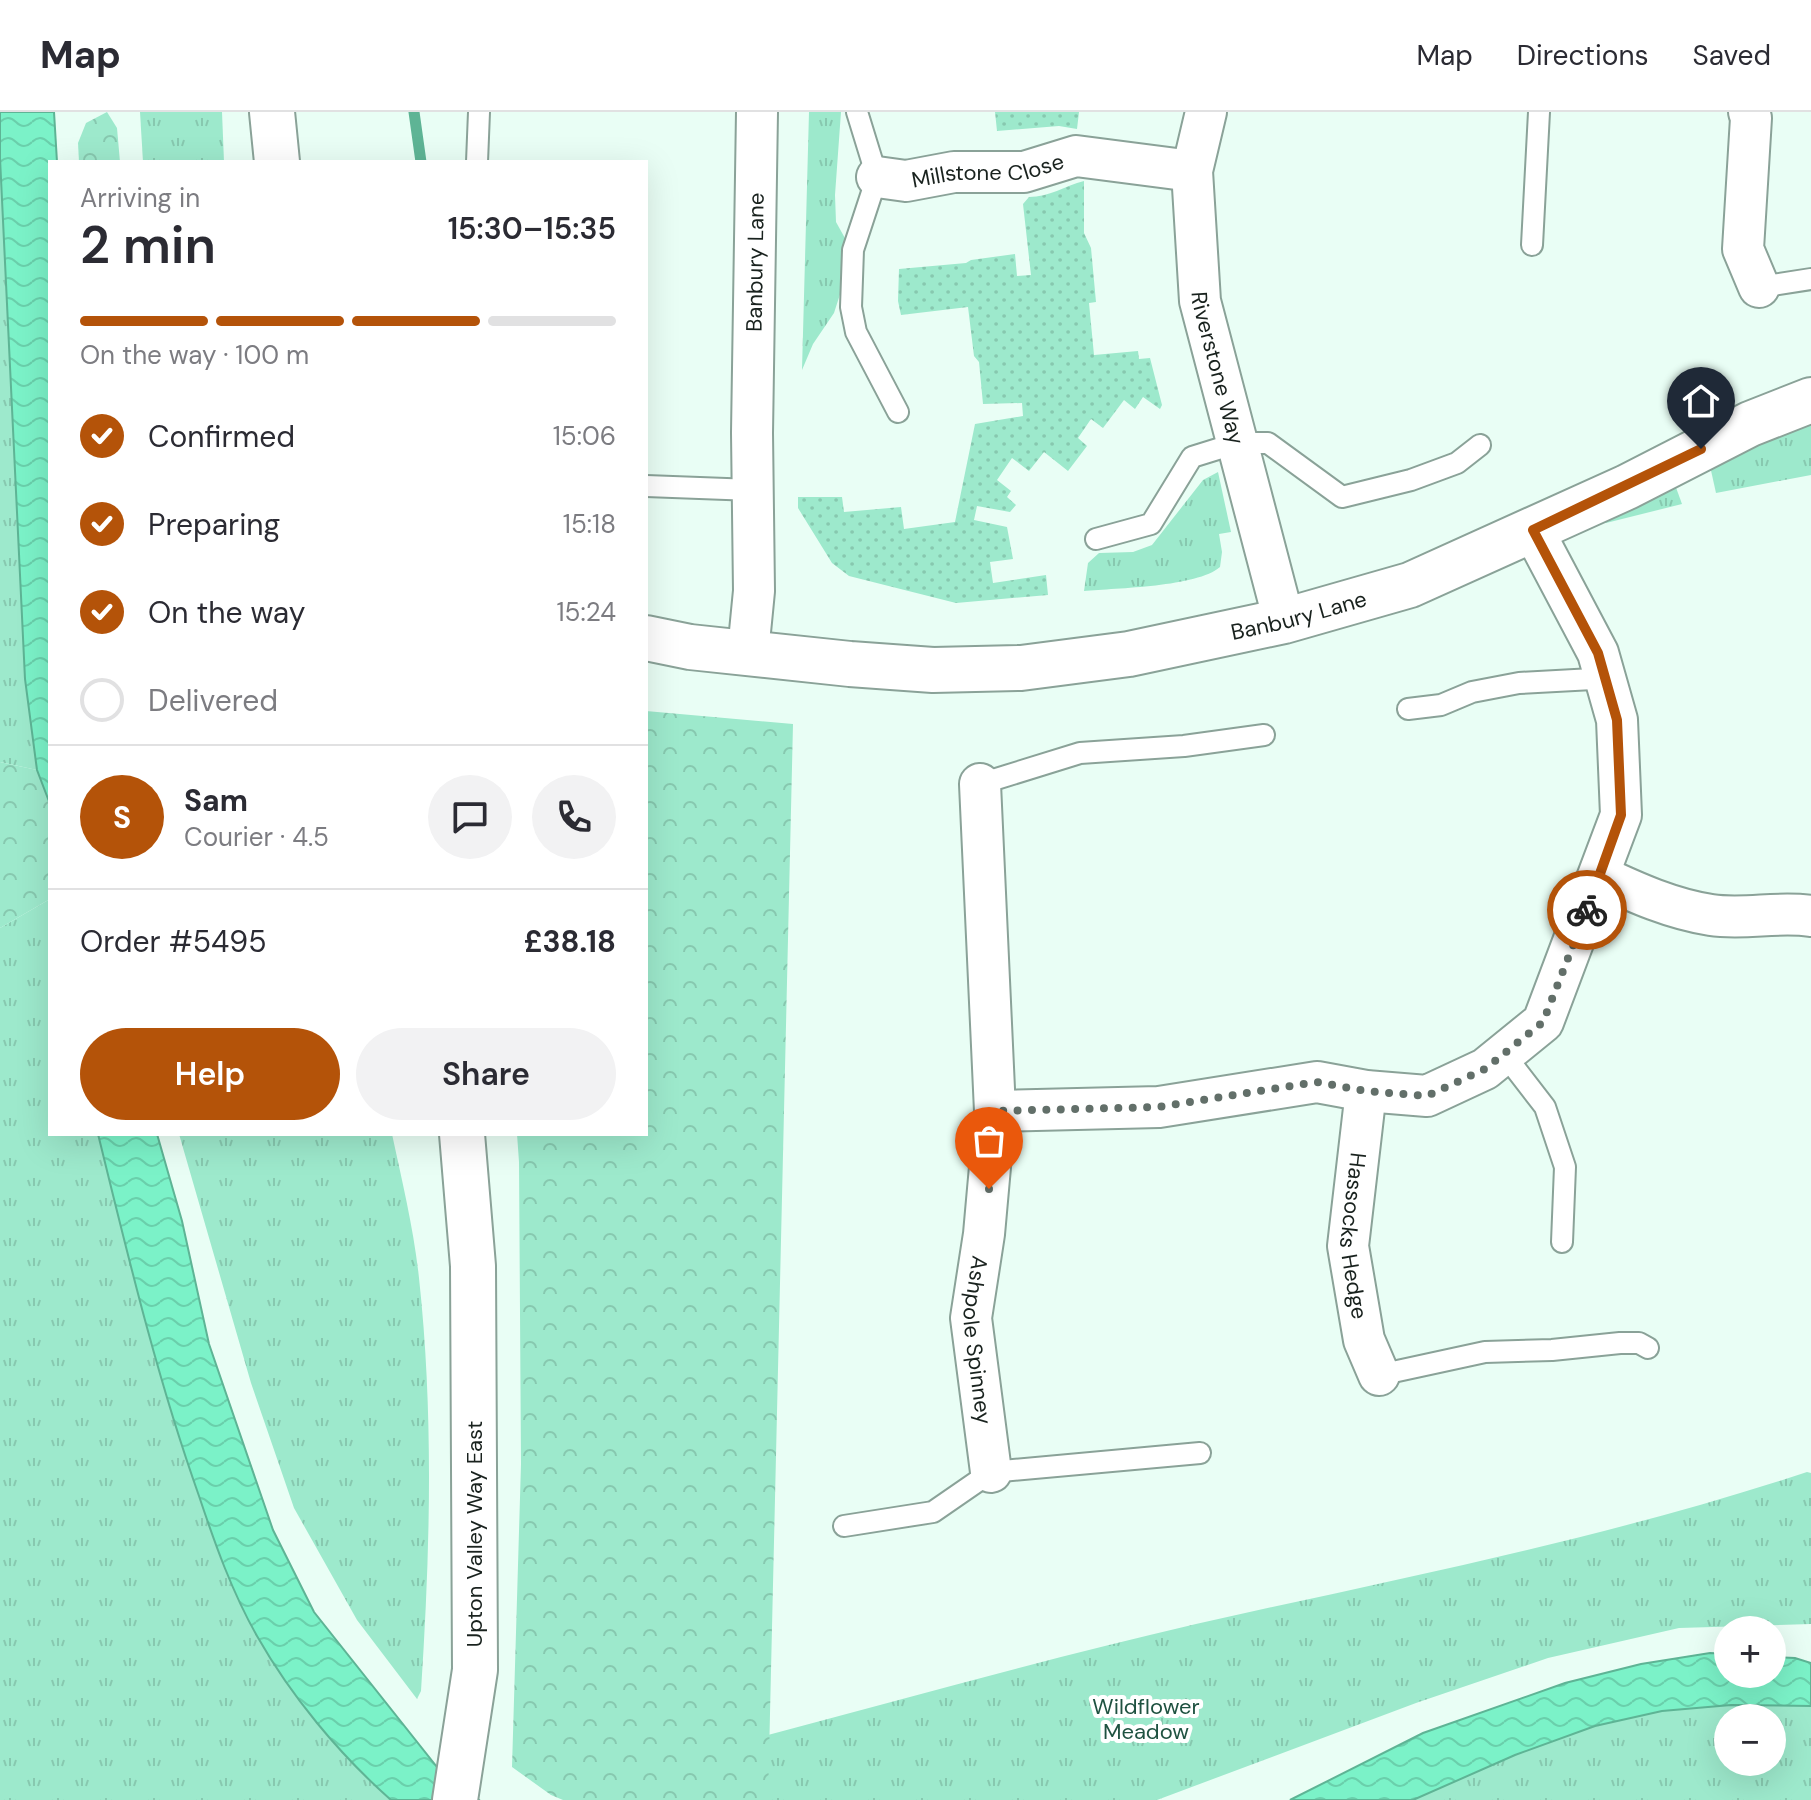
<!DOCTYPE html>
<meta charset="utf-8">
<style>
:root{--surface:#fff;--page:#f2f2f3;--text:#2b2b33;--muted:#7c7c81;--line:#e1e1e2;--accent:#b45309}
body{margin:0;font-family:"DM Sans",sans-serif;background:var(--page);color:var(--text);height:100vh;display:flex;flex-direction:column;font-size:30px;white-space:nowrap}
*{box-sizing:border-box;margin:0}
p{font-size:26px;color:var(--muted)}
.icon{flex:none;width:44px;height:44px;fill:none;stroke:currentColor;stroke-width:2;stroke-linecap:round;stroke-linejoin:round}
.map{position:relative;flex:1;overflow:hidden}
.drawer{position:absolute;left:48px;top:48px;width:600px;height:976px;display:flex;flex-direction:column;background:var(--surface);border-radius:0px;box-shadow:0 8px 32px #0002}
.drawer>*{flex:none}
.tools{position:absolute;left:1714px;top:1504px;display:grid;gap:16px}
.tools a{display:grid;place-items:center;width:72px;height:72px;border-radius:50%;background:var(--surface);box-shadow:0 8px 32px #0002;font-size:40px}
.pin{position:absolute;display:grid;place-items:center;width:68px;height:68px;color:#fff;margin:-82px -34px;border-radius:50% 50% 50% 0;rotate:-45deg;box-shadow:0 0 8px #0007}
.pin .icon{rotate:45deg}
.courier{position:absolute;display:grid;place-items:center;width:80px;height:80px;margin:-40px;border:6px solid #b45309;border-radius:50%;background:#fff;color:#222;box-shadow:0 2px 10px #0007}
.overview em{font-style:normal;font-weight:600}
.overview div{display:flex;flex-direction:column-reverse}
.overview{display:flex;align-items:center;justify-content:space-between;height:136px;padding:0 32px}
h1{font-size:52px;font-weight:600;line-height:60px}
.bar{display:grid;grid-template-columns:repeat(4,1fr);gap:12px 8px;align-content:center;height:96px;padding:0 32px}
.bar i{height:10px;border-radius:6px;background:var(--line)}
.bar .selected{background:var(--accent)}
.bar p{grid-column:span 4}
.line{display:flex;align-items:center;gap:20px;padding:0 32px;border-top:2px solid var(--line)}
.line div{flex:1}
.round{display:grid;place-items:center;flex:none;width:84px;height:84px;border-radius:42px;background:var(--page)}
ol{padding:0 32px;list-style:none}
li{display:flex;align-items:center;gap:24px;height:88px}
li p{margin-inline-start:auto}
li .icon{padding:8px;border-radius:50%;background:var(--accent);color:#fff;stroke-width:4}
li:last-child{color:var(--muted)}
li i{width:44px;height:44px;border:4px solid var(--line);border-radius:50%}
.cta{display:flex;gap:16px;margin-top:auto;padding:16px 32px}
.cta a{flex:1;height:92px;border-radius:48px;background:var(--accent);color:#fff;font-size:32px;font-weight:600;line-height:92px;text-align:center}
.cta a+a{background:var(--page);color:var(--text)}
header{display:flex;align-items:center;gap:48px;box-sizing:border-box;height:112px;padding:0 40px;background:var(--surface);border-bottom:2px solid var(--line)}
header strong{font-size:38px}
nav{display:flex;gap:44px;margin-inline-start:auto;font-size:28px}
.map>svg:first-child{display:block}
</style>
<header>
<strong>Map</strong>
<nav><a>Map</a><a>Directions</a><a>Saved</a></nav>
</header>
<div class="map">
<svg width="1811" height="1688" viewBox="0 0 1811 1688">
<defs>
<pattern id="grass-tufts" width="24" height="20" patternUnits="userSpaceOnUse" patternTransform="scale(2)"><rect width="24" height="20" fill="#9de9cc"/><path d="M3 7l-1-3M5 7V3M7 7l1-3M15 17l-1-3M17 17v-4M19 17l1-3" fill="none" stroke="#87c8af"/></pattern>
<pattern id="forest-crowns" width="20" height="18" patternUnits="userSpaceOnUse" patternTransform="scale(2)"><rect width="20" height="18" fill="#9de9cc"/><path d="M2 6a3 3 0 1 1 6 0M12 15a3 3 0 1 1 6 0" fill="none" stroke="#87c8af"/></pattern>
<pattern id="garden-dots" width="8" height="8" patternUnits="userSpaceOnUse" patternTransform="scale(2)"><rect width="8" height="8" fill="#9de9cc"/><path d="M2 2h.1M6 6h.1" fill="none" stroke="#87c8af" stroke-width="1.8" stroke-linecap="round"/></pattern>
<pattern id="water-waves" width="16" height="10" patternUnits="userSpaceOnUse" patternTransform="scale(2)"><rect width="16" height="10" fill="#7bf2c8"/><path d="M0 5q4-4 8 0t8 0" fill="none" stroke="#6acfab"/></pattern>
</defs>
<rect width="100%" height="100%" fill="#e9fef5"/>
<g fill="url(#grass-tufts)" fill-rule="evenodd">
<path d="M140 0H222L224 50H143Z"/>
<path d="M809 0H841L835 83 836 110 846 128 843 173 834 201 813 232 802 258Z"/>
<path d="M0 46 25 566 37 658 0 650Z"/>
<path d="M1811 310V363L1716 381 1710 354 1737 339Z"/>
<path d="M1218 360 1231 420 1219 422 1222 440 1220 455C1197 475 1117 476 1084 479L1088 451 1099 441 1133 440 1152 433 1203 368Z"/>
<path d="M1674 370 1682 392 1606 411 1603 406Z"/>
<path d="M50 787V1022H98C128 1144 157 1266 199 1384 215 1432 232 1480 257 1524 291 1584 339 1642 391 1688H0V816Z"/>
<path d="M179 1022H392C402 1069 414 1118 419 1166 434 1304 430 1440 421 1579L417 1587 357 1508 294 1396 251 1271Z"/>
<path d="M1807 1360 1811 1361V1512L1679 1516 1548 1546 1416 1591 1157 1688H768V1623C911 1585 1053 1545 1196 1512 1400 1466 1608 1426 1807 1360Z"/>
<path d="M1731 1593 1811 1594V1688H1413C1486 1652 1583 1610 1663 1599 1686 1596 1709 1595 1731 1593ZM1728 1606H1772V1650H1728Z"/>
</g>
<g fill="url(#forest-crowns)">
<path d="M107 0 117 16 120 50H79L78 31 86 11Z"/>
<path d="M646 599 793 612 768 1688H563L551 1683 512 1655 521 1352 519 1050 517 1022H646Z"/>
<path d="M0 650 37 658 50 692V787L0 816Z"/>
</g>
<g fill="url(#garden-dots)">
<path d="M995 0H1079L1077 17 1059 14 997 19Z"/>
<path d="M1084 69V121L1091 136 1096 190 1089 191 1094 243 1138 239 1139 247 1150 246 1162 293 1160 297 1143 285 1135 297 1124 288 1103 316 1091 307 1078 326 1087 334 1068 359 1044 340 1029 359 1012 346 997 368 1011 379 1007 385 1016 393 1010 400 977 394 974 408 1007 415 1013 447 990 450 993 471 1046 463 1048 483 956 491 849 464 832 451 798 396V385H842L844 400 901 395 904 417 955 410 975 312 1023 304 1022 291 983 292 979 250 974 244 968 195 901 203 898 189 899 157 966 151 971 148 1015 142 1017 164 1031 163 1023 92 1029 85C1049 85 1065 74 1084 69Z"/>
</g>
<g fill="url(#water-waves)" stroke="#5eb495" stroke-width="2">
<path d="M0 0H54L57 50H50V692L37 658 25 567 0 46Z"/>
<path d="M98 1022H157L182 1109 209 1232 273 1418 314 1500 437 1655 479 1688H391C339 1642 291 1584 257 1524 232 1480 215 1432 199 1384 157 1266 128 1144 98 1022Z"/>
<path d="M1710 1541 1728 1542V1562H1772V1545L1795 1546 1811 1551V1594L1731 1593 1662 1599 1595 1614 1515 1643 1413 1688H1290L1423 1621 1565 1571 1641 1552Z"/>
</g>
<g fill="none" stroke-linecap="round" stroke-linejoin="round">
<path stroke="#5eb495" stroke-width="11" d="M414 0 421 50"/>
<defs>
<g id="lane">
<path d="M857 0 877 65 853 138 851 195 856 220 898 300"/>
<path d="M477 50 479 0"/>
<path d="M1532 133 1539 0"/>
<path d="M1759 175 1811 167"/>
<path d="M646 374 753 378"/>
<path d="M1096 427 1151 412 1192 345 1237 331H1268L1342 385 1411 368 1457 351 1480 333"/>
<path d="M1408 597 1441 593 1472 580 1519 571 1593 567 1608 576"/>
<path d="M980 672 1080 641 1184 634 1264 623"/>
<path d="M1504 942 1545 995 1565 1055 1562 1130"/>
<path d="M1379 1263 1485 1240 1552 1238 1620 1231H1639L1648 1236"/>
<path d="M844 1414 933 1400 991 1360 1200 1341"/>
</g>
<g id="street">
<path id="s1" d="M1206 0 1192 59 1200 189 1284 509"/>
<path d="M1749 0 1751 6 1743 137 1759 175"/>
<path id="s2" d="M877 65 906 69 954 60H1024L1076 44 1192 59"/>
<path id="s3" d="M748 540 754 479 752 321 757 0"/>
<path id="s4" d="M980 672 995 999 984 1122 971 1206 991 1360"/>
<path d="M1600 764C1636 781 1672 797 1711 803 1744 808 1778 799 1811 804"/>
<path id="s5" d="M1366 979 1348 1134 1364 1228 1379 1263"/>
<path d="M995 999 1159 995 1317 970 1366 979 1427 984 1485 957 1543 910 1621 703 1617 608 1598 541 1533 418"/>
</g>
<g id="secondary">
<path d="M272 0 277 50"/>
<path id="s6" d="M646 526 690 535 850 552 933 558 1021 556 1129 542 1284 509 1410 473 1627 375 1750 312 1811 288"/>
<path d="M455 1688 475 1558 473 1154 462 1022"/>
</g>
</defs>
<use href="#lane" stroke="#8aa298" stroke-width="24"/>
<use href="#street" stroke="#8aa298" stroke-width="44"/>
<use href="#secondary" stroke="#8aa298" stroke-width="48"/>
<use href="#lane" stroke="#fff" stroke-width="20"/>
<use href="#street" stroke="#fff" stroke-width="40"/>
<use href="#secondary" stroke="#fff" stroke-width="44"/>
</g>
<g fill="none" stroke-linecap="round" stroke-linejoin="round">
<path stroke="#626f69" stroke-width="8" stroke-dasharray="0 14.4" d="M989 1077 995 999 1159 995 1317 970 1366 979 1427 984 1485 957 1543 910 1587 798"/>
<path stroke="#b45309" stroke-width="10" d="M1587 798 1621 703 1617 608 1598 541 1533 418 1701 337"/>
</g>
<g text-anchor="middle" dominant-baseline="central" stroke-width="8" stroke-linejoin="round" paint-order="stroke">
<g font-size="22" fill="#19221e" stroke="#fff">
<text stroke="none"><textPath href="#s2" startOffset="112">Millstone Close</textPath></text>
<text stroke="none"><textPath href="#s3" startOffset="390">Banbury Lane</textPath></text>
<text stroke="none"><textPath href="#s1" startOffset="260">Riverstone Way</textPath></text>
<text stroke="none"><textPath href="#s6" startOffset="660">Banbury Lane</textPath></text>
<text stroke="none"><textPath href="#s5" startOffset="146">Hassocks Hedge</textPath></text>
<text stroke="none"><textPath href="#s4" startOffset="558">Ashpole Spinney</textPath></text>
<text transform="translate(474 1422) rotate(-90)">Upton Valley Way East</text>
</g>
<g font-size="22" fill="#1f5241" stroke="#fff">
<text x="1146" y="1594">Wildflower<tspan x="1146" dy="25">Meadow</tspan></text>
</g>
</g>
</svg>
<div class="tools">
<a>+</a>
<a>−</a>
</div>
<div class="pin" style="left:989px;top:1077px;background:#ea580c"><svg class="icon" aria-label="bag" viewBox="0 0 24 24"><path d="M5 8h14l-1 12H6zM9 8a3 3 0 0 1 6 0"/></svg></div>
<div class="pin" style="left:1701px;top:337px;background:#1f2937"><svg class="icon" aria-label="home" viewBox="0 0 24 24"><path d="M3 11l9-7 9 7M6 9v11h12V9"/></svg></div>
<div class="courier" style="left:1587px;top:798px"><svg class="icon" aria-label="bike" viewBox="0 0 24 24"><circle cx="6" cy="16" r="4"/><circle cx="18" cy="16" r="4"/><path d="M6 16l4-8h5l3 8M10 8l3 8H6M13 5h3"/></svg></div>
<section class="drawer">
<div class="overview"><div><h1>2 min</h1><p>Arriving in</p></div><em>15:30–15:35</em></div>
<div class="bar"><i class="selected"></i><i class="selected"></i><i class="selected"></i><i></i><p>On the way · 100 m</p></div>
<ol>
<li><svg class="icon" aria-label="check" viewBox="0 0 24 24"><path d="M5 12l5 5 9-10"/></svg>Confirmed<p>15:06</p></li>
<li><svg class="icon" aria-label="check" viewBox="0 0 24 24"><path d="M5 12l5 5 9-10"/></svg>Preparing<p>15:18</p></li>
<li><svg class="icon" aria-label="check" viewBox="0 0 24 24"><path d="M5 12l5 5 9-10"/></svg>On the way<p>15:24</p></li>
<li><i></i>Delivered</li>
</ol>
<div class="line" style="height:144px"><b class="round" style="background:var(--accent);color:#fff">S</b><div><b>Sam</b><p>Courier · 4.5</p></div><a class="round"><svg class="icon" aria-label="chat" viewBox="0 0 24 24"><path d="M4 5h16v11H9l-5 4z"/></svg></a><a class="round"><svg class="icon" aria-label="phone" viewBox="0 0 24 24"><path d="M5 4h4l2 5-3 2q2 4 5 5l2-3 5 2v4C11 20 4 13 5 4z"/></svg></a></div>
<div class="line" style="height:104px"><div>Order #5495</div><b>£38.18</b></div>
<div class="cta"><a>Help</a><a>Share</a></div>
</section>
</div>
